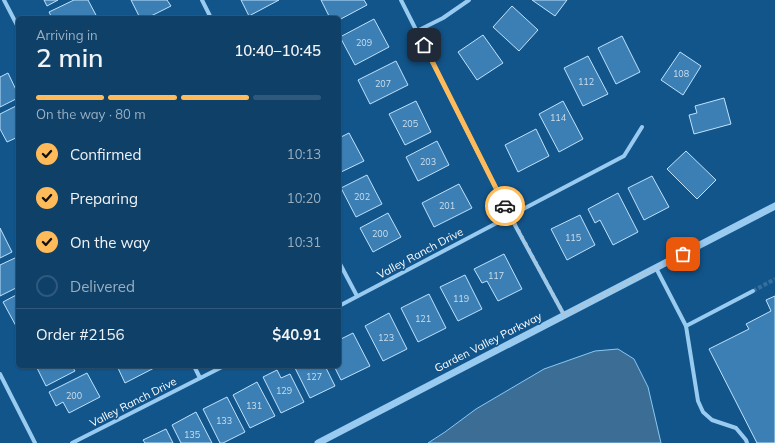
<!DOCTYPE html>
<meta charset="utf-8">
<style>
:root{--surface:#0e4068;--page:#17476e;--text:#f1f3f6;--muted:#9bafc0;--line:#2e597c;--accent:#ffbb59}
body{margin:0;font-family:Mulish,sans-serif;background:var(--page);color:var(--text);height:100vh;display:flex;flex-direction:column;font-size:15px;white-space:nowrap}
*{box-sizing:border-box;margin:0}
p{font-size:13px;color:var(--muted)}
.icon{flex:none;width:22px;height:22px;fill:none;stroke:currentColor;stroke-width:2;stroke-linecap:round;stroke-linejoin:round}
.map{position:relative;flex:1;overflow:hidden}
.details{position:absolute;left:16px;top:16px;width:325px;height:352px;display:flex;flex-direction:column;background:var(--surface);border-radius:6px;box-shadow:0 1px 3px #0004,0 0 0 1px var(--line)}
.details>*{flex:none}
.pin{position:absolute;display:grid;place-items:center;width:34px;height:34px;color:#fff;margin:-17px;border-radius:8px;box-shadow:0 2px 6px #0006}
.courier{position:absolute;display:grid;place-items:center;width:40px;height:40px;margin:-20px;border:3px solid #ffbb59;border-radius:50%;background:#fff;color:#222;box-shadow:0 1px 5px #0007}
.headline em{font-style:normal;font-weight:600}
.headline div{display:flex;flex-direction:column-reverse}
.headline{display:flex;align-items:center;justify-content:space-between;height:68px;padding:0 20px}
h1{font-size:26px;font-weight:600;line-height:30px}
.bar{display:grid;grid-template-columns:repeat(4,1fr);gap:6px 4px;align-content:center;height:48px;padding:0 20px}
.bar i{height:5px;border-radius:3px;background:var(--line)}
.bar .active{background:var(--accent)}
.bar p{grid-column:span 4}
.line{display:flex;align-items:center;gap:10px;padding:0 20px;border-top:1px solid var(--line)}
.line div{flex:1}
ol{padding:0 20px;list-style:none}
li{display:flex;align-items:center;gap:12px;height:44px}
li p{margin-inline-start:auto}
li .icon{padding:4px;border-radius:50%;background:var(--accent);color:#111;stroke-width:4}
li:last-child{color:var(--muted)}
li i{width:22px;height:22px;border:2px solid var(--line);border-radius:50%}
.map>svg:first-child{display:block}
</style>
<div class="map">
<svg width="775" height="443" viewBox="0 0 775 443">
<rect width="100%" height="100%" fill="#12558b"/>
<path fill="#3c6e95" stroke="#8ac8f4" d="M618 349 634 359 648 387 661 443H428L445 432 476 409 544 369 595 351Z"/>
<g fill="#3b7fb4" stroke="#c0e2fc">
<path d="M44 0H58L47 6Z"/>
<path d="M74 0H88L97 17 52 18 49 12Z"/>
<path d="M131 0H167L171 6 147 18H140Z"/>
<path d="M241 0H279L249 16Z"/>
<path d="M321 0H364L367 5 339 20V18H330Z"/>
<path d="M532 0H567L555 16Z"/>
<path d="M512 6 538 30 519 51 493 27Z"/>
<path d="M374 19 389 47 355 65 340 37Z"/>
<path d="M483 35 503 63 477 80 458 52Z"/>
<path d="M622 36 640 72 616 84 598 48Z"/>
<path d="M680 52 701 66 683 95 661 80Z"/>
<path d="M588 56 608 94 583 106 564 68Z"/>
<path d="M396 61 408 85 370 104 358 80Z"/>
<path d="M8 73 18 94V98L0 107V77Z"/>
<path d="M724 98 731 124 694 134 689 115 697 113 695 106Z"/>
<path d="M416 101 431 132 405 145 389 114Z"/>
<path d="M563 101 583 139 559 152 539 114Z"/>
<path d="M18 105V137L7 142 0 129V114Z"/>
<path d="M536 129 549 156 518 172 505 145Z"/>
<path d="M349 133 364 161 339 173V138Z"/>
<path d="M437 141 449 165 418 181 406 157Z"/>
<path d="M686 151 716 180 697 199 667 169Z"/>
<path d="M367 175 382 204 356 217 341 188Z"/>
<path d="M652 176 669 207 644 220 628 188Z"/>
<path d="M459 184 472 208 434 227 422 203Z"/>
<path d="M618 193 638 232 613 245 600 220 595 223 588 209Z"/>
<path d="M388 213 401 237 373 252 360 228Z"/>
<path d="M580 215 595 245 567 260 551 229Z"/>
<path d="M0 228 12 252 0 258Z"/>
<path d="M504 254 522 289 498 301 487 281 482 283 474 269Z"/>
<path d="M17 257 18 259V287L0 296V265Z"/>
<path d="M465 275 482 309 458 321 440 287Z"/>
<path d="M18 294V325L16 326 3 302Z"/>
<path d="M429 294 446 328 418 342 401 308Z"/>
<path d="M775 296V443H757L709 349 749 329 746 324 771 311 766 300Z"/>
<path d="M389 313 407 349 383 361 365 326Z"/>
<path d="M353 333 370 366 341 380 334 366H339V340Z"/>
<path d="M36 366H72L75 371 46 386Z"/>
<path d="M117 366H158L125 383Z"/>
<path d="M294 366H325L335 386 310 398Z"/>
<path d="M277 370 281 378 290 374 304 402 281 413 263 377Z"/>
<path d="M87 373 100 397 69 413 63 402 56 406 49 392Z"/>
<path d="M257 382 275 416 250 428 233 395Z"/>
<path d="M227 397 245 432 223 443H220L203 409Z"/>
<path d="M196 412 212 443H181L172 425Z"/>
<path d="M166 429 173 443H145L143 440Z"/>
</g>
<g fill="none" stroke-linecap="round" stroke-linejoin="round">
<path stroke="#366e9c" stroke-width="4" stroke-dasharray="4 2" stroke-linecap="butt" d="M753 291 775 279"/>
<g stroke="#99cbf1" stroke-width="4">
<path d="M4 0 18 27"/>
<path d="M202 0 211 18"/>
<path d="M401 0 510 216 564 315"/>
<path d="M417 31 443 18 469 0"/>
<path d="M339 262 357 296"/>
<path d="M656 268 686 326 753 291"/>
<path d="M339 306 624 156 642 127"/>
<path d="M686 326 698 401 703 412 712 420 736 428 746 440 747 443"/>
<path d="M194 366 200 378"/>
<path d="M0 374 35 443"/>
<path d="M72 443 224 366"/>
</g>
<path stroke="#99cbf1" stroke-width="7" d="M318 443 775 206"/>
</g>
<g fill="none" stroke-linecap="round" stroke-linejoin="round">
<path stroke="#acc4d6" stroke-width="4" stroke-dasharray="0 7.2" d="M505 206 564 315 683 254"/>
<path stroke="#ffbb59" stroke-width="5" d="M424 45 505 206"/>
</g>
<g text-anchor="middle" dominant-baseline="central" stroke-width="3.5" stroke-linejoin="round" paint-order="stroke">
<g font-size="9" fill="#cedfec">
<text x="364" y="42">209</text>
<text x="681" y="73">108</text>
<text x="586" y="81">112</text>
<text x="383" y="83">207</text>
<text x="558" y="117">114</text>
<text x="410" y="123">205</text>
<text x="428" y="161">203</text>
<text x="362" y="196">202</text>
<text x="447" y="205">201</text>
<text x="380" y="233">200</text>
<text x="573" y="237">115</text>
<text x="496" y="275">117</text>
<text x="461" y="298">119</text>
<text x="423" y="318">121</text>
<text x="386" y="337">123</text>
<text x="314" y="376">127</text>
<text x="284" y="390">129</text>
<text x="74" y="395">200</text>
<text x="254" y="405">131</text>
<text x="224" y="420">133</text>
<text x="192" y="434">135</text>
</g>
<g font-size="11" fill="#fff" stroke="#12558b">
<text transform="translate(420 253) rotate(-28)">Valley Ranch Drive</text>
<text transform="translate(488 342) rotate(-27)">Garden Valley Parkway</text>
<text transform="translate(133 402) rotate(-27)">Valley Ranch Drive</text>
</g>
</g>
</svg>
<div class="pin" style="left:683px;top:254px;background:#ea580c"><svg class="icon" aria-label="bag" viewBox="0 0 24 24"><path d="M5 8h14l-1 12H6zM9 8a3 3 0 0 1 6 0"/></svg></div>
<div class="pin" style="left:424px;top:45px;background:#1f2937"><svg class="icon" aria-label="home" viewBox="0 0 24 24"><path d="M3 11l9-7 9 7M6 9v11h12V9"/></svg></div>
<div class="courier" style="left:505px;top:206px"><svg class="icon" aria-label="car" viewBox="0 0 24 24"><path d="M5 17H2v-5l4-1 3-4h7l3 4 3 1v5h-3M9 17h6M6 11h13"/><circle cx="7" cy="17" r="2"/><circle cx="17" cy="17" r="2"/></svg></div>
<section class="details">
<div class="headline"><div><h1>2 min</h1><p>Arriving in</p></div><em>10:40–10:45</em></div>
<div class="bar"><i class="active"></i><i class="active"></i><i class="active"></i><i></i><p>On the way · 80 m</p></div>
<ol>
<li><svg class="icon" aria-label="check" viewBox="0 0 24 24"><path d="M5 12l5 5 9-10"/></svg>Confirmed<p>10:13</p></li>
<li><svg class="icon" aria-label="check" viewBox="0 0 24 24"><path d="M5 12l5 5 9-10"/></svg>Preparing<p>10:20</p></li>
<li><svg class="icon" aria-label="check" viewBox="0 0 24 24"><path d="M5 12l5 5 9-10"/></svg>On the way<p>10:31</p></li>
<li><i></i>Delivered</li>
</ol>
<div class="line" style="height:52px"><div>Order #2156</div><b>$40.91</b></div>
</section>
</div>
